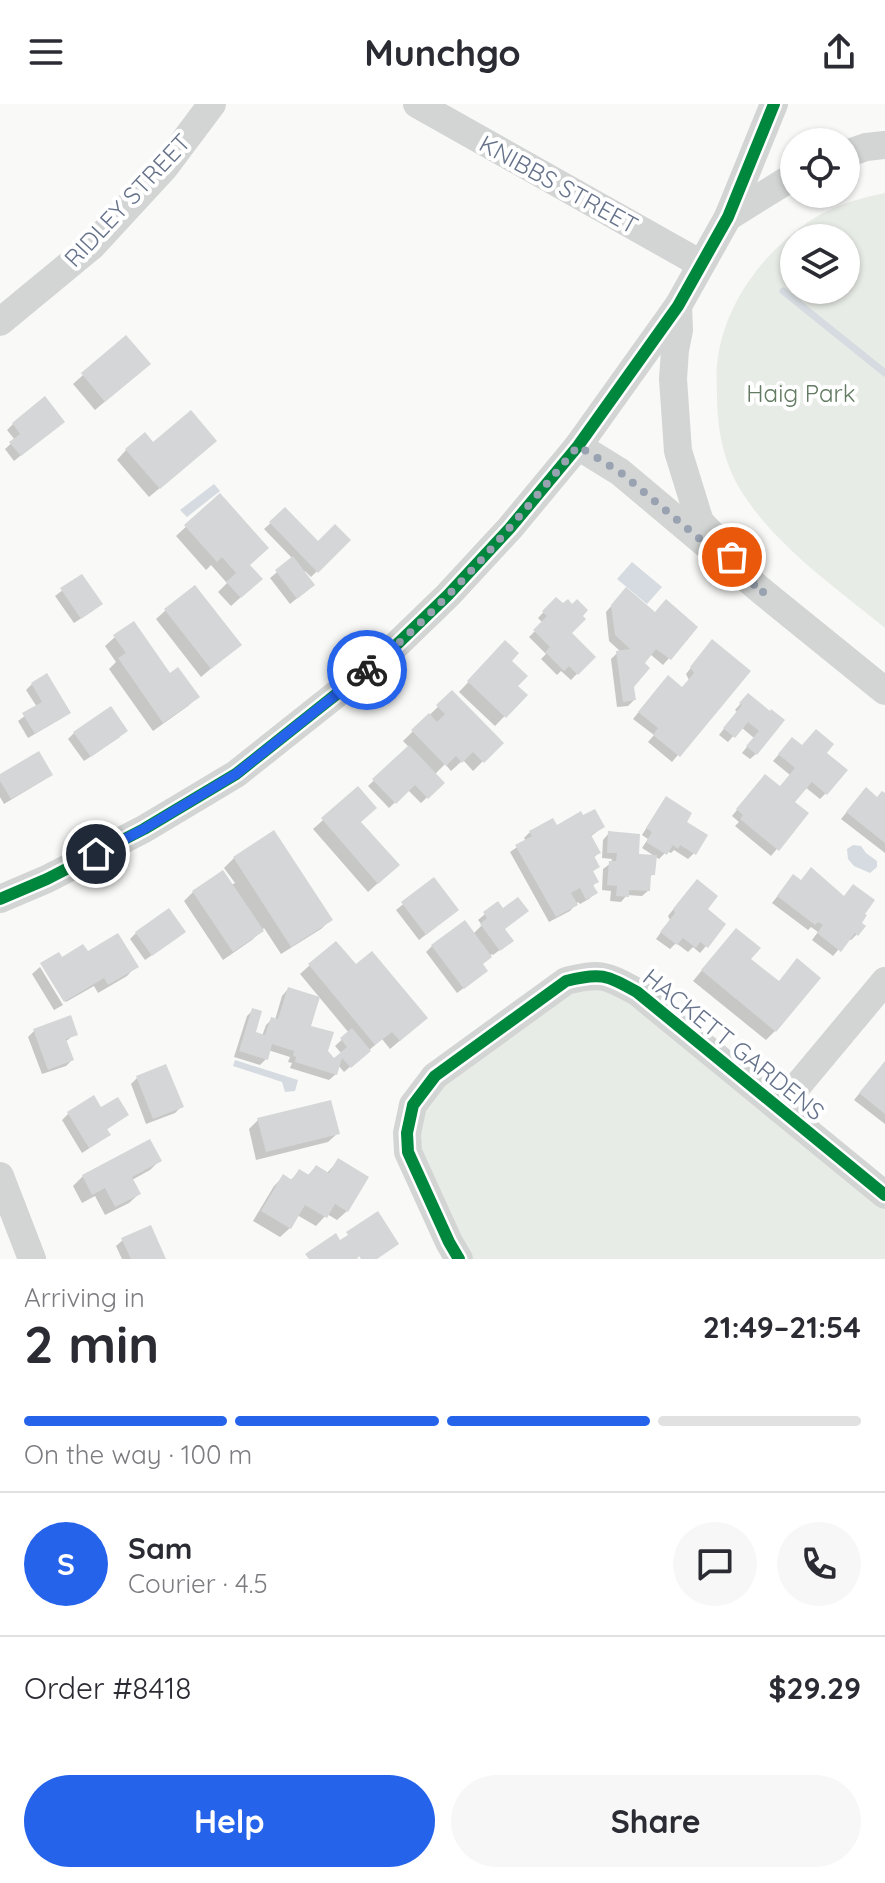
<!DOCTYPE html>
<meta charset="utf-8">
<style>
:root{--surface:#fff;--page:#f7f7f7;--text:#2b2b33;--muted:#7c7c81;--line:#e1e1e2;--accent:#2563eb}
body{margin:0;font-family:Quicksand,sans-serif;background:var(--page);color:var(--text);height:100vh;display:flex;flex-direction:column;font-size:30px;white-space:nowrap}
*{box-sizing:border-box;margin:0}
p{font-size:26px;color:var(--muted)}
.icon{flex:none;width:44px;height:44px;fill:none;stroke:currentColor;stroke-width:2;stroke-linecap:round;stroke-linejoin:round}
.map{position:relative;height:1155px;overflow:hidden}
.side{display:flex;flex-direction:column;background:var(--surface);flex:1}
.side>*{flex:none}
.buttons{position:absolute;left:780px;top:24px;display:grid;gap:16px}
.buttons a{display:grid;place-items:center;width:80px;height:80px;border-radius:50%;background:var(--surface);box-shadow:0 2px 6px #0004;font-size:40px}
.pin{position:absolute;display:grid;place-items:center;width:68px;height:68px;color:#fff;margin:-34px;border:4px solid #fff;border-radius:50%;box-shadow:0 2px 8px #0007}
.courier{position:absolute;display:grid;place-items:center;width:80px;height:80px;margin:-40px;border:6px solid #2563eb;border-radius:50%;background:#fff;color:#222;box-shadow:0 2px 10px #0007}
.summary em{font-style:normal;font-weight:700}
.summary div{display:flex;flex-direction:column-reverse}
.summary{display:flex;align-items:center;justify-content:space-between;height:136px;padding:0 24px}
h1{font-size:52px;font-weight:700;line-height:60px}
.bar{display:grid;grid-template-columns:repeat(4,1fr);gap:12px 8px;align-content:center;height:96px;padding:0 24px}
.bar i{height:10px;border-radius:6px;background:var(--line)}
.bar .selected{background:var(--accent)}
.bar p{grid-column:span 4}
.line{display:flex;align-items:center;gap:20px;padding:0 24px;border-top:2px solid var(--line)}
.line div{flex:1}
.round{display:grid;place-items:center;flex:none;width:84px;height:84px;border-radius:42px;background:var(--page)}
.primary-button{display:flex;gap:16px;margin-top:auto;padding:16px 24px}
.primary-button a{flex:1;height:92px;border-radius:48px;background:var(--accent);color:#fff;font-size:32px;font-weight:700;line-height:92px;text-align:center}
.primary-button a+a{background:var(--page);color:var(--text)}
header{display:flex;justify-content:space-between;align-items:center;height:104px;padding:0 24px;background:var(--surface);font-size:36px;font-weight:700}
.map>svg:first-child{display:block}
</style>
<header><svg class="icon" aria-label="menu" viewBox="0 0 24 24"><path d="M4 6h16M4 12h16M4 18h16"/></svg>Munchgo<svg class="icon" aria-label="share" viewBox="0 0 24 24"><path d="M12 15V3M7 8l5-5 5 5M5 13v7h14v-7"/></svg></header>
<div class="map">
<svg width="885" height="1155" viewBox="0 0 885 1155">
<rect width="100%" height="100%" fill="#f9f9f8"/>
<g fill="#e8ece6" fill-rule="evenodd">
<path d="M885 89V524C835 483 779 445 743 390 724 361 717 326 717 291 717 281 716 271 717 261 723 198 768 141 821 110 840 100 864 93 885 89ZM794 134H846V186H794Z"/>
<path d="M608 882 885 1103V1155H469L423 1057 417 1013 434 986 566 891Z"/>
</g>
<g fill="#d5dbe0">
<path d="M214 380 220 387 187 413 180 406Z"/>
<path d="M632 458 662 483 647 500 617 475Z"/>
<path d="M853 741 861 742 866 749 877 757V763L870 769 854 762 848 755 847 745Z"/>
<path d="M235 956 298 976 295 987 285 988 282 978 233 962Z"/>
</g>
<g fill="#0003">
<path d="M126 233 139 269 95 306 73 280Z"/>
<path d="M13 320 56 323 14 357 5 345 15 336 7 326Z"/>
<path d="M153 341 205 346 149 393 117 356 126 346Z"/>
<path d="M220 391 248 461 251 484 231 502 218 488 227 479 211 461 206 466 176 432Z"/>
<path d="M285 406 318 440 349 436 311 473 305 467 303 469 306 487 290 500 270 474 293 455 264 425Z"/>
<path d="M81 472 94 506 74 519 55 492Z"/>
<path d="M620 492 655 510 696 523 663 561 650 550 632 582 634 596 628 602 617 603 611 555 617 549 621 548 609 537 606 508Z"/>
<path d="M556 495 563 502 572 503 569 529 593 553 571 576 561 567 557 571 541 555 546 550 529 533 543 519 538 514Z"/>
<path d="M166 506 239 541 201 573 156 515Z"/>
<path d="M115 533 169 572 197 593 188 602 153 627 109 565 116 558 105 542Z"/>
<path d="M505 539 515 582 525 591 495 622 459 588Z"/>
<path d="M707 544 748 567 672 658 648 638 654 631 633 615 662 579 682 585 689 576 686 570Z"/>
<path d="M32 580 68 608 62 614 28 634 18 617 37 603 26 586Z"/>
<path d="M452 589 501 639 473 667 463 656 451 667 445 660 434 671 442 679 421 699 408 686 389 704 368 682 409 643 403 637Z"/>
<path d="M742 598 770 609 756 650 750 655 742 649 754 634 741 623 728 638 719 631 737 608 735 606Z"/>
<path d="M74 629 120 633 84 657 68 635Z"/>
<path d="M786 642 824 649 826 689 820 695 805 683 792 698 806 710 771 752 735 722 739 718 732 712 759 679 780 684 790 671 773 657Z"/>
<path d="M50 670 44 676 4 700 0 693V672Z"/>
<path d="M358 685 359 718 388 770 368 788 313 725Z"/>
<path d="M885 691V749L841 715 860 692 877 695Z"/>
<path d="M661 701 684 718 694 749 688 755 674 746 671 749 667 747 659 755 642 744 648 735 642 731Z"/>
<path d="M603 723 590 733 599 749 593 754 598 763 591 769 596 778 592 783 595 789 589 795 580 800 578 798 570 807 549 818 510 748 526 737 524 734 530 728 556 724Z"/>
<path d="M273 729 331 815 321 825 281 850 264 824 252 836 223 856 184 797 193 788 231 781 235 779 224 764 234 754Z"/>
<path d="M609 729 637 752 653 770 649 774V786L642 792 627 791 621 798 610 797 611 787 602 786 603 765 611 759 612 755 602 754 603 736Z"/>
<path d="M433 776 450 812 419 836 396 806Z"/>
<path d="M801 778 843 794 862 810 857 830 851 836 848 834 833 852 812 836 818 828 811 823 808 826 772 799 788 779Z"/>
<path d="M691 783 705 806 724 821 700 849 693 843 688 848 676 839 670 845 656 835 670 816 668 812Z"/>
<path d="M497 800 505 842 493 851 492 850 481 861 479 873 457 889 426 848 432 842 473 830 482 821 478 816Z"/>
<path d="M136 829 177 834 145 856 130 835Z"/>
<path d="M727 836 749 855 775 927 766 936 693 877Z"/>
<path d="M87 850 136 862 127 872 98 889 94 882 66 898 43 860Z"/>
<path d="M310 861 416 923 390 945 382 935 344 968 338 961 336 970 329 976 290 964 292 959 288 958 290 953 268 946 266 955 260 961 234 953 247 912 253 906V930L262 932 266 921 272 915 275 916 282 892 288 885 309 923 334 957 342 950 335 942 349 929 300 870Z"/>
<path d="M40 863 63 901 54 906 32 870Z"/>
<path d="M34 927 75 930 65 938 72 956 66 962 42 970 28 933Z"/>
<path d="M885 958V1020L854 996Z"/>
<path d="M165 963 181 1003 175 1009 146 1020 131 980 137 974Z"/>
<path d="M94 994 101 1005 127 1011 106 1026 108 1030 102 1036 82 1049 62 1016 68 1010Z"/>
<path d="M258 1016 338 1029 328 1038 256 1056 249 1025Z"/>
<path d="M159 1057 150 1066 132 1076 139 1090 129 1099 105 1111 95 1092 82 1099 73 1082 83 1072Z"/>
<path d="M338 1057 347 1107 337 1116 327 1110 316 1122 297 1111 290 1124 280 1133 253 1117 274 1082 283 1073 290 1077 299 1067 307 1072 316 1063 326 1070Z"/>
<path d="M123 1136 164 1155H122L116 1142Z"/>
</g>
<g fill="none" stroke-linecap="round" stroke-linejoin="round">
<path stroke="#d5dbe0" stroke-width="7" d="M783 187 885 269"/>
</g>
<g fill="#d5d6d7">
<path d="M126 231 151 260 105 298 81 269Z"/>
<path d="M45 292 65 318 21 352 9 338 20 330 12 319Z"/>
<path d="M191 306 217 337 160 385 125 345 145 328 153 338Z"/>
<path d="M220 389 269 444 250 461 263 475 241 494 226 478 236 469 222 453 217 458 184 421Z"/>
<path d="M285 403 318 437 335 420 351 436 318 469 269 418Z"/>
<path d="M293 452 315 481 297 495 275 466Z"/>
<path d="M82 470 103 500 81 515 60 484Z"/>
<path d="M195 481 242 541 211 565 164 505Z"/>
<path d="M626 483 655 508 666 495 698 523 671 556 656 545 645 559 650 564 634 583 636 596 623 598 616 547 630 545 615 531 611 501Z"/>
<path d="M556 493 563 499 568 495 572 500 577 495 588 506 583 512 586 515 572 529 596 553 578 571 569 562 564 567 545 548 550 543 533 526 547 512 542 507Z"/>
<path d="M134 517 170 569 178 563 200 593 163 619 118 554 126 549 113 531Z"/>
<path d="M712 535 751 567 680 653 653 631 658 624 638 608 668 571 682 583 694 569 690 563Z"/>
<path d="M505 536 519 549 512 557 528 572 518 582 528 591 506 614 467 577Z"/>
<path d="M47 569 71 609 35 630 22 609 42 598 31 579Z"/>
<path d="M452 586 504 639 484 659 473 648 462 659 456 652 446 662 411 626 429 609 437 618 445 610 436 601Z"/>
<path d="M748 589 770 607 771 605 785 616 757 651 746 642 759 627 748 618 735 634 723 624 742 601 739 599Z"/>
<path d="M111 602 128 627 91 653 73 628Z"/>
<path d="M816 625 834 640 827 649 848 666 827 691 812 678 795 698 809 709 779 747 740 715 743 711 736 705 765 670 780 682 795 664 778 650 792 633 802 641Z"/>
<path d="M409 641 445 679 428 695 415 681 396 700 372 675Z"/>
<path d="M39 647 53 671 11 695 0 677V670Z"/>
<path d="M358 682 377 704 361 718 400 761 378 780 321 714Z"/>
<path d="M866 683 877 693 882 687 885 689V739L846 708Z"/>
<path d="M666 692 692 709 687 718 708 731 696 751 680 741 678 745 673 741 667 751 646 738 652 728 646 724Z"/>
<path d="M595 705 605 723 591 731 601 749 594 752 600 763 593 767 599 778 593 781 598 789 586 796 580 784 571 789 578 801 556 813 515 741 532 732 529 727 553 714 557 721 581 707 583 711Z"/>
<path d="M274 726 333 816 291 843 233 753Z"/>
<path d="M608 727 640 730 639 750 657 751 655 771H651L650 787 629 786V793L616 792 617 782 607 781 609 757H616L617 749H607Z"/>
<path d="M811 763 844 792 853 780 875 796 865 810 867 811 862 819 866 822 858 832 855 829 841 848 817 829 823 821 818 818 815 821 777 792 793 770 801 776Z"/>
<path d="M223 766 264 827 233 848 192 787Z"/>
<path d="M434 773 459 806 426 831 401 798Z"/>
<path d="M697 775 718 792 708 805 726 820 708 844 700 838 696 844 683 834 677 841 660 828 675 809 673 805Z"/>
<path d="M518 793 529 807 505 825 514 837 500 847 480 820 487 814 483 808 498 797 503 804Z"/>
<path d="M169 804 186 828 152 852 135 828Z"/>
<path d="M465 816 492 853 483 860 488 867 464 885 431 841Z"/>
<path d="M736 824 761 844 751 855 779 877 797 854 821 874 776 928 701 866Z"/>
<path d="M118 829 139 863 108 881 104 874 64 898 40 859 59 848 62 853 83 840 88 847Z"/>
<path d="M336 837 356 860 372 847 428 914 400 937 392 928 375 941 308 860Z"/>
<path d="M288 883 320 893 311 922 334 928 328 947 334 954 347 943 340 934 352 924 371 947 351 964 342 954 337 971 295 958 296 953 293 952 294 947 272 940 268 956 239 947 252 904 262 907 256 928 265 931 271 913 278 915Z"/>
<path d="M71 911 78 931 66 935 74 956 48 966 33 925Z"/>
<path d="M885 957V1010L859 989Z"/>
<path d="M166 960 184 1003 153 1015 136 972Z"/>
<path d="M94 991 101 1003 118 993 129 1011 107 1025 111 1031 89 1044 67 1008Z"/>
<path d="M331 996 340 1030 266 1048 257 1014Z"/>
<path d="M150 1035 162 1057 132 1073 141 1090 115 1103 105 1084 92 1091 82 1071Z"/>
<path d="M338 1054 369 1073 348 1108 335 1100 327 1114 305 1101 291 1125 261 1107 283 1070 292 1076 299 1065 309 1071 316 1061 329 1069Z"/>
<path d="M378 1107 399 1140 377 1155H361L359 1152 357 1155H309L305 1150 336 1129 340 1136 348 1131 346 1128Z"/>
<path d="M151 1121 166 1155H131L121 1134Z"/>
</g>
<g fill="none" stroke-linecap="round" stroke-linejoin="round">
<g stroke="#d3d4d4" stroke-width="28">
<path d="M417 0 701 160"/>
<path d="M846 50 866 43 885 41"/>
<path d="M728 113 794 72"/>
<path d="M678 202 679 226 675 246 673 275 678 347 700 418 719 438"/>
<path d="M0 218 92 142 164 64 212 0"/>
<path d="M578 342 620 368 764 489 885 587"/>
<path d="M0 795 47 775 144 725 236 670 387 550 448 491 510 424 578 342 678 202 728 113 774 0"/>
<path d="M779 1004 885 877"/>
<path d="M0 1072 32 1155"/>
<path d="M459 1155 449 1138 408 1048 407 1029 413 1001 435 972 566 877C601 868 606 871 637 888L885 1091"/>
</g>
<defs>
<g id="cycleway">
<path d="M0 795 47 775 144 725 236 670 387 550 448 491 510 424 578 342 678 202 728 113 774 0"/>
<path d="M459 1155 449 1138 408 1048 407 1029 413 1001 435 972 566 877C601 868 606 871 637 888L885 1091"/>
</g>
</defs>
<use href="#cycleway" stroke="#fff" stroke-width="17"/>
<use href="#cycleway" stroke="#00873e" stroke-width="12"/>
</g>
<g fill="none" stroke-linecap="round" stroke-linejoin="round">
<path stroke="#99a2b1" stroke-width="8" stroke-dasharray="0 14.4" d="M367 566C446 502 513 421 578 342L620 368 764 489 732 453"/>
<path stroke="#2563eb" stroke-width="10" d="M96 750 144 725 236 670 367 566"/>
</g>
<g text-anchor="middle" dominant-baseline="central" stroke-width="8" stroke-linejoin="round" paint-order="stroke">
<g font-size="24" fill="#66738b" stroke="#fff">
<text transform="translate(559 80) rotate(29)">KNIBBS STREET</text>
<text transform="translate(127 96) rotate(-47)">RIDLEY STREET</text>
<text transform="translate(734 940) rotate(39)">HACKETT GARDENS</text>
</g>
<g font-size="24" fill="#627b62" stroke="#fff">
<text x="801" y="289">Haig Park</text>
</g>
</g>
</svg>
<div class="buttons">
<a><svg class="icon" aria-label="locate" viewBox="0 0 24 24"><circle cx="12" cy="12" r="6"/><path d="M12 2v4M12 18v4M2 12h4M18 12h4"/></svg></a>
<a><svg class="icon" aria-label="layers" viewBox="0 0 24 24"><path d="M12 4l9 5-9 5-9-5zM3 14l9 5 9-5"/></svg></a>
</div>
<div class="pin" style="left:732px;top:453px;background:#ea580c"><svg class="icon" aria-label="bag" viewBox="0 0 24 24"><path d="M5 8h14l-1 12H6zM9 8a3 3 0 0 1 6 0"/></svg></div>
<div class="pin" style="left:96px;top:750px;background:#1f2937"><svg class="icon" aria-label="home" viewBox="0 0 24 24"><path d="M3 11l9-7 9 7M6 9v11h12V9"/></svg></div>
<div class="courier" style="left:367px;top:566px"><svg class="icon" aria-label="bike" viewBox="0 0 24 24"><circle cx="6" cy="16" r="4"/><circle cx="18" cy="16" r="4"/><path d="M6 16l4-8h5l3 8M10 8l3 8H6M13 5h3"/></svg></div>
</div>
<section class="side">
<div class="summary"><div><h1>2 min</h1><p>Arriving in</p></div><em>21:49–21:54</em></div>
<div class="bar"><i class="selected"></i><i class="selected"></i><i class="selected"></i><i></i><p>On the way · 100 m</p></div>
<div class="line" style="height:144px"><b class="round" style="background:var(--accent);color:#fff">S</b><div><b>Sam</b><p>Courier · 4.5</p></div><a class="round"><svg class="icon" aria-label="chat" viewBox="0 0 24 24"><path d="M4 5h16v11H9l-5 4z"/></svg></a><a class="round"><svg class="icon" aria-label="phone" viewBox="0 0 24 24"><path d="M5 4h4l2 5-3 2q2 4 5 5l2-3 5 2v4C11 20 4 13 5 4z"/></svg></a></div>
<div class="line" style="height:104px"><div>Order #8418</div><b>$29.29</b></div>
<div class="primary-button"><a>Help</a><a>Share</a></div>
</section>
